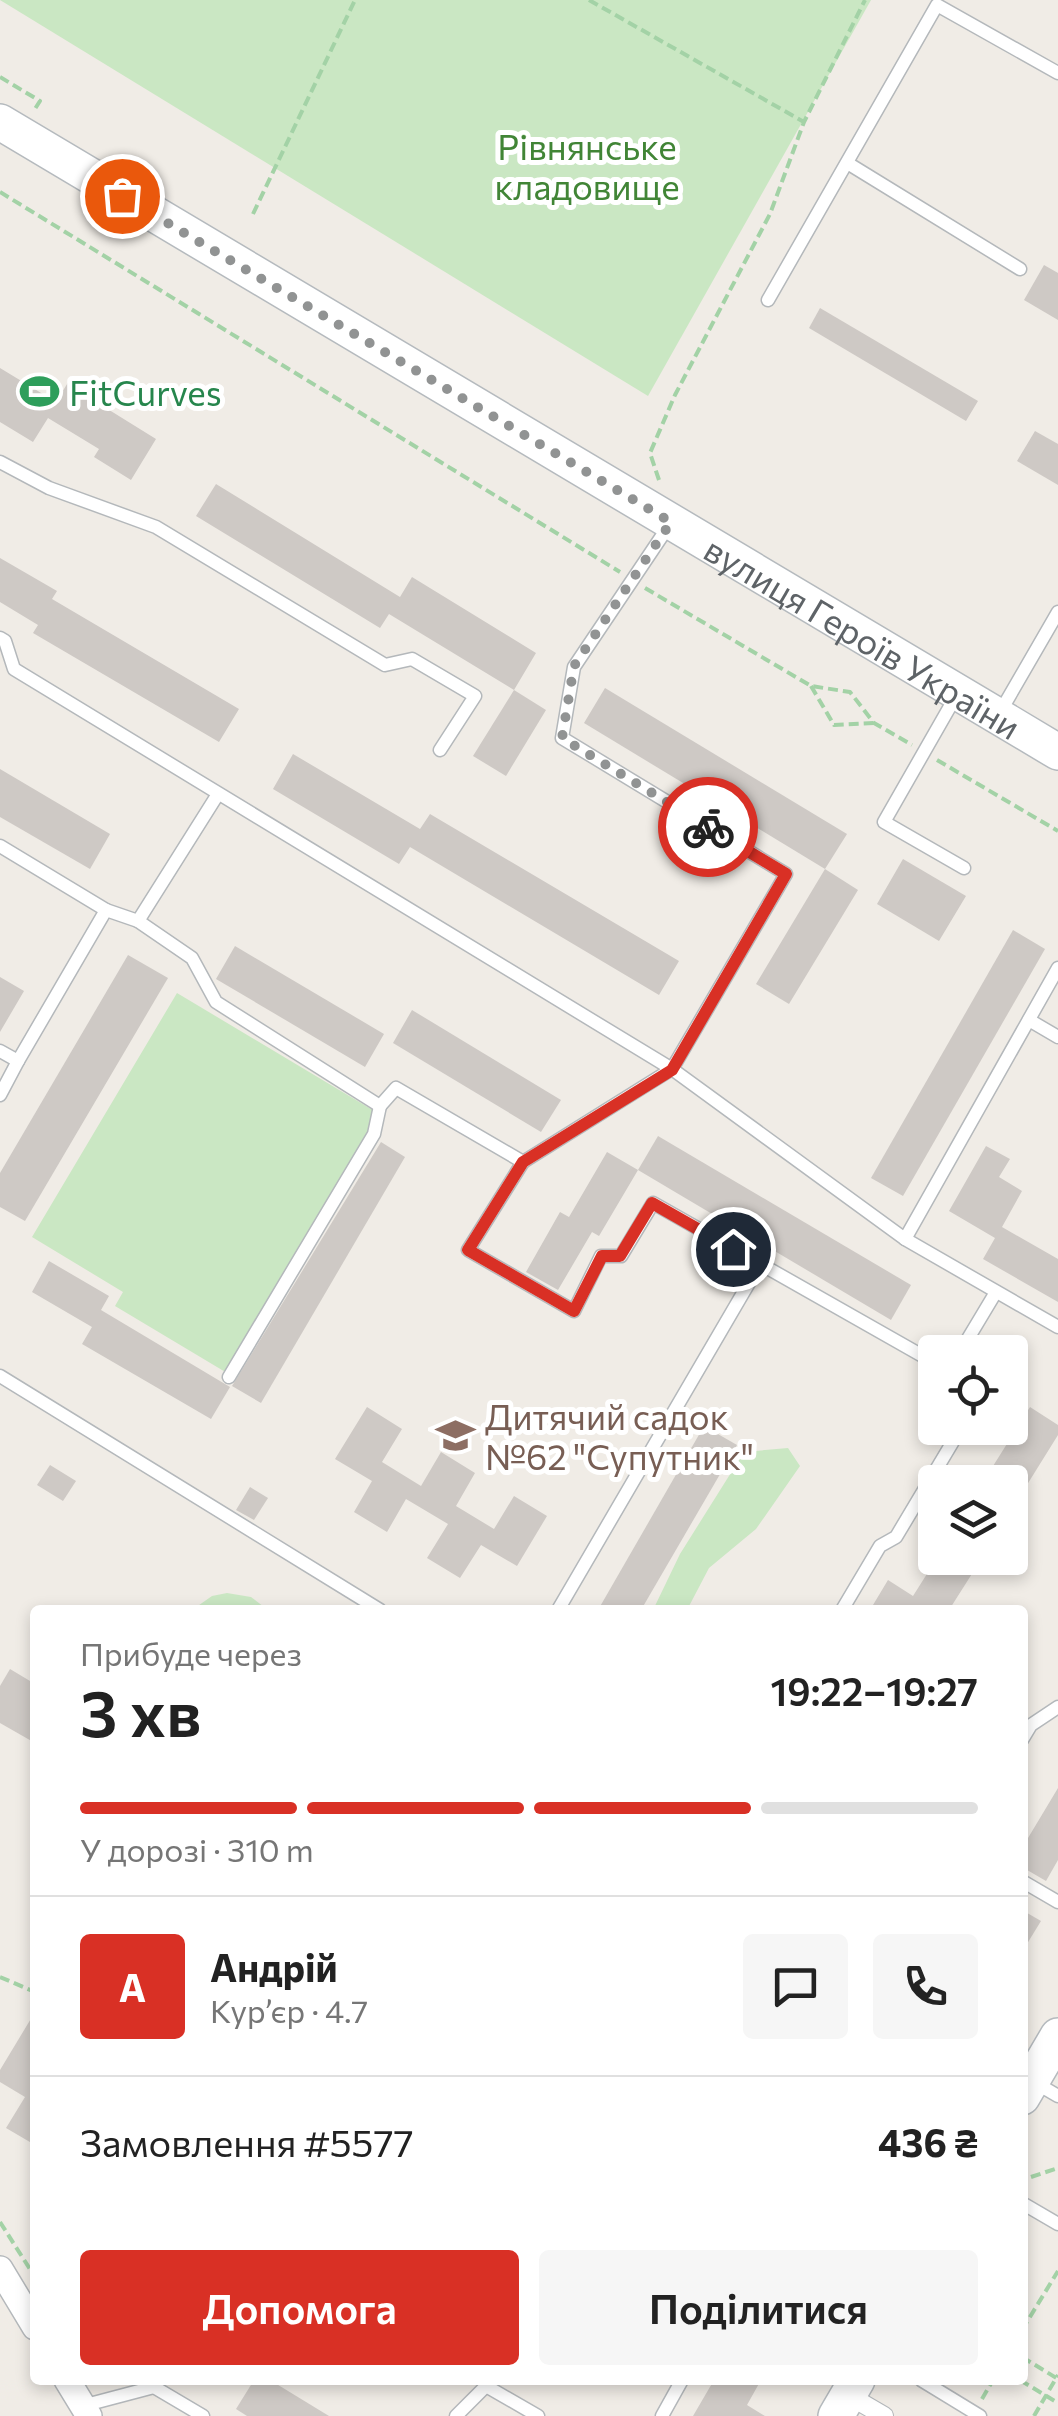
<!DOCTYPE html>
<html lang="uk">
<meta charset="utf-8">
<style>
:root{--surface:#fff;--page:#f6f6f6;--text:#222;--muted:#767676;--line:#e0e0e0;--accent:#d93025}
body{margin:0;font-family:Commissioner,sans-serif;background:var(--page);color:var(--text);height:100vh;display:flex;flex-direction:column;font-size:38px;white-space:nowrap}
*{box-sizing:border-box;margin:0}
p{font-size:32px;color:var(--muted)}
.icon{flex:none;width:55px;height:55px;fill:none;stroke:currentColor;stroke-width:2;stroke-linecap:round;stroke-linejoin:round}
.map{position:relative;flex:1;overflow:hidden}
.panel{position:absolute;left:30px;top:1605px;width:998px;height:780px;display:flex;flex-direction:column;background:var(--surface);border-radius:10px;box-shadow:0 5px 15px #0003}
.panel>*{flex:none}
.controls{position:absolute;left:918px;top:1335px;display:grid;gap:20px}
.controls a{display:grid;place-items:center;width:110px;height:110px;border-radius:10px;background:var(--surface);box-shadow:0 5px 15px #0003;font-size:50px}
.pin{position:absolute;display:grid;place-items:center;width:85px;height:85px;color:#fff;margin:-42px;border:5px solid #fff;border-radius:50%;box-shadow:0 2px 10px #0007}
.courier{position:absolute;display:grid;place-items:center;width:100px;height:100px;margin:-50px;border:8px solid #d93025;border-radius:50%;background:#fff;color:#222;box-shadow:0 2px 12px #0007}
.head em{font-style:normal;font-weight:600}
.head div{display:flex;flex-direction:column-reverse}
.head{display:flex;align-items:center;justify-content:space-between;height:170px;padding:0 50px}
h1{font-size:65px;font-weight:600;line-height:75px}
.bar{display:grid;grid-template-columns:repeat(4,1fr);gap:15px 10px;align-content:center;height:120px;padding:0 50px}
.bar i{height:12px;border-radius:8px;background:var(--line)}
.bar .active{background:var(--accent)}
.bar p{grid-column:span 4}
.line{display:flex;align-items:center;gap:25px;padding:0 50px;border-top:2px solid var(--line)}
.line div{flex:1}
.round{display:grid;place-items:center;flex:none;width:105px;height:105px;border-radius:10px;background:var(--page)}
.button{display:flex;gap:20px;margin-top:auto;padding:20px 50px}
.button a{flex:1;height:115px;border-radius:10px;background:var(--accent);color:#fff;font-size:40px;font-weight:600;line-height:115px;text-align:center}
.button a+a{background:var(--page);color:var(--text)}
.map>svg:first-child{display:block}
</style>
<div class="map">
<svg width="1058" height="2416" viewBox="0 0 1058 2416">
<rect width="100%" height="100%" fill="#f0ece6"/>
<g fill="#cae7c3">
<path d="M0 0H871L648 396Z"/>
<path d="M177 993 381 1115 227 1373 115 1306 123 1292 32 1237Z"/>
<path d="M788 1448 800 1466 756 1529 709 1568 687 1610H653L680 1554 744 1452Z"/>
<path d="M227 1593 251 1597 268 1610H192L212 1596Z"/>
</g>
<g fill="#cec9c5">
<path d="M1044 265 1058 273V320L1024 300Z"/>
<path d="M820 308 978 401 966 421 809 328Z"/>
<path d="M0 368 56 402 72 376 112 400 106 408 156 439 131 480 94 457 99 449 48 418 33 442 0 422Z"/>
<path d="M1035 431 1058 444V485L1017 461Z"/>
<path d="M216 484 400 597 412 577 536 653 514 690 389 614 380 628 196 516Z"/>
<path d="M0 558 57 591 52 599 239 709 219 742 33 633 38 625 0 602Z"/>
<path d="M605 688 847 834 825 869 584 723Z"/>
<path d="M514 690 546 710 506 776 473 756Z"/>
<path d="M293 754 420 829 430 814 679 961 659 995 410 847 399 864 273 789Z"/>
<path d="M0 769 110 834 90 869 0 817Z"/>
<path d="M903 859 966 896 939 941 877 904Z"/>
<path d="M825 869 858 890 789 1004 756 984Z"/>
<path d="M1013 930 1045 949 903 1196 871 1178Z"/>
<path d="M235 946 384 1034 365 1067 216 979Z"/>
<path d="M128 955 168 978 25 1221 0 1207V1173Z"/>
<path d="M0 977 24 991 0 1032Z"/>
<path d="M412 1010 561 1100 541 1132 393 1043Z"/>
<path d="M658 1136 911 1285 891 1320 638 1170Z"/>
<path d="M381 1142 405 1157 261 1403 232 1386Z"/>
<path d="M986 1146 1010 1159 999 1177 1022 1191 1002 1227 1058 1259V1302L983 1259 995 1238 949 1211Z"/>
<path d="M607 1152 638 1170 599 1236 592 1232 558 1290 526 1272 560 1212 569 1217Z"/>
<path d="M49 1261 109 1296 101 1310 230 1387 211 1419 82 1344 92 1327 32 1292Z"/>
<path d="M367 1407 402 1429 382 1462 421 1486 441 1452 475 1473 456 1506 494 1529 514 1496 547 1516 517 1566 481 1545 460 1578 427 1558 448 1524 406 1499 387 1532 354 1512 372 1481 335 1459Z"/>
<path d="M1030 1407 1058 1425V1435L1010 1512V1482H983Z"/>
<path d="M704 1426 737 1445 641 1610H598Z"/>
<path d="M50 1465 76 1481 63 1501 37 1485Z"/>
<path d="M250 1487 268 1498 254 1520 236 1510Z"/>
<path d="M937 1558H982L949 1610H870L888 1580 913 1596Z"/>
<path d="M10 1669 35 1684V1743L0 1723V1686Z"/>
<path d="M1058 1788V1860L1046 1881 1022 1867V1848Z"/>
<path d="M1022 1910 1041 1921 1022 1952Z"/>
<path d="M35 2012V2145L6 2128 25 2097 0 2082V2070Z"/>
<path d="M254 2380H270L329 2416H247L236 2409Z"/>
<path d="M714 2380H761L747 2405 765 2416H693Z"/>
</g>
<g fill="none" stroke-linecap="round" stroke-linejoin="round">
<defs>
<g id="service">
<path d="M849 164 1020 269"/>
<path d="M768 300 937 5 1058 73"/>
<path d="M0 462 49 488 156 527 385 665 412 659 475 696 440 750"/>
<path d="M0 638 5 641 14 669 672 1069 905 1239 1058 1327"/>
<path d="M956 696 884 822 964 868"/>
<path d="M999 714 1058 612"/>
<path d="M0 846 106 910 18 1061"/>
<path d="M106 910 138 921 218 794"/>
<path d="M138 921 192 958 216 1002 380 1106 396 1088 523 1162 672 1069 786 874 562 738 574 667 670 524"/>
<path d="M1029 1020 1058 1037"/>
<path d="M0 1051 18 1061 0 1095"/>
<path d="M523 1162 468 1250 574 1311 601 1256H621L653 1203 935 1363"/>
<path d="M905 1239 1058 968"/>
<path d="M960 1352 996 1292"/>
<path d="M0 1376 380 1610"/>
<path d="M229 1377 374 1134 380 1106"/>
<path d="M558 1610 760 1264"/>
<path d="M842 1610 880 1546 896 1537 961 1428"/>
<path d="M1022 1740 1031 1725 1058 1707"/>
<path d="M1022 1881 1058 1902"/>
<path d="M1034 2082 1058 2096"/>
<path d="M1022 2203 1058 2224"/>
<path d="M921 2380 980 2416"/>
<path d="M154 2387 203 2416"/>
<path d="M82 2406 154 2387 158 2380"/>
<path d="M456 2416 486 2386 538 2416"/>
<path d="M662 2416 682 2380"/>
</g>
<path id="pedestrian" d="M848 2395 884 2416"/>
<g id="minor">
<path d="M0 2269 35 2327"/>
<path d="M67 2380 89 2416"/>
</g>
<g id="secondary">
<path id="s1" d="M0 122 1058 752"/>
<path d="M1022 2097 1058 2036"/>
<path d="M836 2416 857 2380"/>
</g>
</defs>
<use href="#service" stroke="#b4b8bb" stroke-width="15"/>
<use href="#pedestrian" stroke="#b4b8bb" stroke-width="20"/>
<use href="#minor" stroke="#b4b8bb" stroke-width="28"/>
<use href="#secondary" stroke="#b5babe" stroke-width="38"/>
<g stroke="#a3d2a6" stroke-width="4" stroke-dasharray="10 5" stroke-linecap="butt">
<path d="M589 0 804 122"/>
<path d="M0 77 40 101 33 112"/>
<path d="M0 192 620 572"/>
<path d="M253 214 355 0"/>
<path d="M659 480 650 453 675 395 770 214 804 122 865 0"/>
<path d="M645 588 811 686 850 692 874 723 912 745"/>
<path d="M811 686 834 725 874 723"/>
<path d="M937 760 1058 831"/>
<path d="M0 1977 35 1992"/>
<path d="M1031 2177 1058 2168"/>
<path d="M0 2222 35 2277"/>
<path d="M1022 2330 1058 2271"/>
<path d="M1022 2357 1058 2379"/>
<path d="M1020 2380 1058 2403"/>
<path d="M982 2399 993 2380"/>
<path d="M1034 2416 1058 2375"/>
</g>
<use href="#service" stroke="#fff" stroke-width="12"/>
<use href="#pedestrian" stroke="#fff" stroke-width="18"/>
<use href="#minor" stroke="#fff" stroke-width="25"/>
<use href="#secondary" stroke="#fff" stroke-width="35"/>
</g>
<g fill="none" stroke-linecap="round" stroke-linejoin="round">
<path stroke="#919393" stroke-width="10" stroke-dasharray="0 18" d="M122 196 671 522 574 666 562 738 708 827"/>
<path stroke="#d93025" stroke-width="12" d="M708 827 786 874 672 1070 523 1162 468 1250 574 1311 602 1256H620L652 1203 733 1249"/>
</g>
<defs>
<symbol id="stadium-bare" viewBox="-9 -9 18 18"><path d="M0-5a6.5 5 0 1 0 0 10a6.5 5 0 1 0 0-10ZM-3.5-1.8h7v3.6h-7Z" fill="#2e9e5b" stroke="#fff" stroke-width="2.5" paint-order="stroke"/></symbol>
<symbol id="school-bare" viewBox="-9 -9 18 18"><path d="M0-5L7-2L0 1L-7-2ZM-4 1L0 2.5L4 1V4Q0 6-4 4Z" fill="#8d6e63" stroke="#fff" stroke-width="2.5" paint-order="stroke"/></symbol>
</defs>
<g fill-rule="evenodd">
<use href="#stadium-bare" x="12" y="364" width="55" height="55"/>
<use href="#school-bare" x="428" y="1408" width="55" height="55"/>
</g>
<g text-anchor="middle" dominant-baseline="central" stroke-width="10" stroke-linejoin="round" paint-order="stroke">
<g font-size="35" fill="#418536" stroke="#fff">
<text x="587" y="145">Рівнянське<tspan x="587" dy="40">кладовище</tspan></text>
</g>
<g font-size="35" fill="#27864d" stroke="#fff" text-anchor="start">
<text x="69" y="391">FitCurves</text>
</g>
<g font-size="35" fill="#5e6367" stroke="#fff">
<text stroke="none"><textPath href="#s1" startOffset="1005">вулиця Героїв України</textPath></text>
</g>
<g font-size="35" fill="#785e54" stroke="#fff" text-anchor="start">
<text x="485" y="1415">Дитячий садок<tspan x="485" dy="40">№62 "Супутник"</tspan></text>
</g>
</g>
</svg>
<div class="controls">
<a><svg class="icon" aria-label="locate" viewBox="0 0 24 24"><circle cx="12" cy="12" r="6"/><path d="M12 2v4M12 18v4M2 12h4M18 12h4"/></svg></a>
<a><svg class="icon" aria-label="layers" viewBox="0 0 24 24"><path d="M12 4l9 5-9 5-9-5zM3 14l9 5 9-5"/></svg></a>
</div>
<div class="pin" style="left:122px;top:196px;background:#ea580c"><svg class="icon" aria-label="bag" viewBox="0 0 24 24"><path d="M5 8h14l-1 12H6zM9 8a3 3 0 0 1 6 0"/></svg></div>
<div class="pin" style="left:733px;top:1249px;background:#1f2937"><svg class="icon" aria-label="home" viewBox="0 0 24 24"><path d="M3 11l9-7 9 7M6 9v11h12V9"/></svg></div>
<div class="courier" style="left:708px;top:827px"><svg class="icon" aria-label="bike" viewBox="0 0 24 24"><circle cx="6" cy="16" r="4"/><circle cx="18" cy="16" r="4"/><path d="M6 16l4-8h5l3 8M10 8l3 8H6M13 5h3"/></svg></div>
<section class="panel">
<div class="head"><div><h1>3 хв</h1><p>Прибуде через</p></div><em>19:22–19:27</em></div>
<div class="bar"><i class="active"></i><i class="active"></i><i class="active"></i><i></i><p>У дорозі · 310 m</p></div>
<div class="line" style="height:180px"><b class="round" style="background:var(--accent);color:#fff">А</b><div><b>Андрій</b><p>Кур’єр · 4.7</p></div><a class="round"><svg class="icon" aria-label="chat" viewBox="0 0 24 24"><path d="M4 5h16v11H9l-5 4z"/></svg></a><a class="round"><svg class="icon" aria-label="phone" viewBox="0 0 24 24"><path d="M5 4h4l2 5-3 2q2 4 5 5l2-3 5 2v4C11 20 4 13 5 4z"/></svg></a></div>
<div class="line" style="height:130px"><div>Замовлення #5577</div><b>436 ₴</b></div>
<div class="button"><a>Допомога</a><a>Поділитися</a></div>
</section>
</div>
